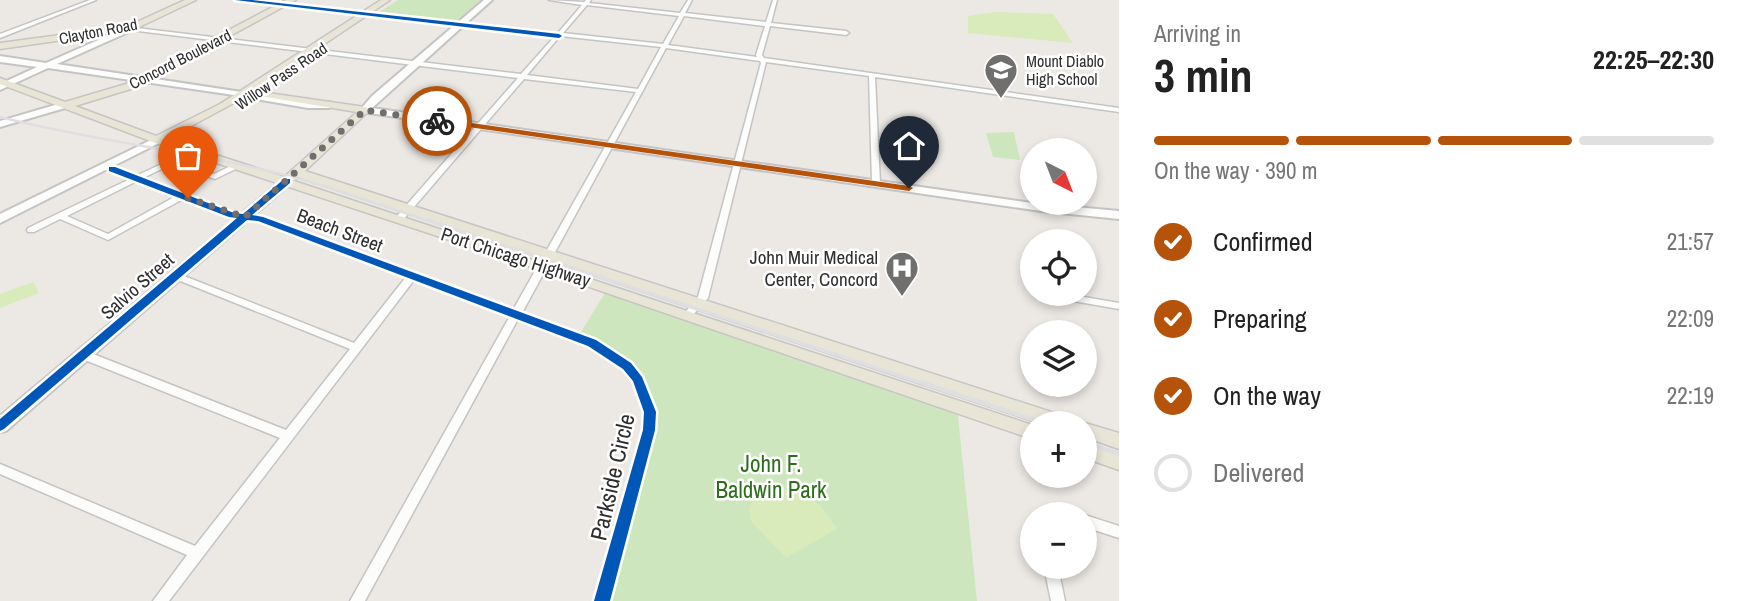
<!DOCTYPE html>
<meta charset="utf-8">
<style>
:root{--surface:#fff;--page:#f2f2f2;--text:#222;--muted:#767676;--line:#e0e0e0;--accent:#b45309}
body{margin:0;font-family:"Archivo Narrow",sans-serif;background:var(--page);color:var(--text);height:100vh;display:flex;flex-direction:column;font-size:26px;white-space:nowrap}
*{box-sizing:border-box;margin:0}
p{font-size:23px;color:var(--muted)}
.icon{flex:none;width:38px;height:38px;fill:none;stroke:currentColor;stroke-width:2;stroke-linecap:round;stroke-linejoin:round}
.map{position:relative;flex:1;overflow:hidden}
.drawer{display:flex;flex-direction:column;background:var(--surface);width:630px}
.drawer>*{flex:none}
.needle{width:46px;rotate:138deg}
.tools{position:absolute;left:1020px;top:138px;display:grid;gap:14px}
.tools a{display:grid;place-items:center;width:77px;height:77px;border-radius:50%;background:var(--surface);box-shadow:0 4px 10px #0003;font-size:35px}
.pin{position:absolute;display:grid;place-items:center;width:60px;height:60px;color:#fff;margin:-72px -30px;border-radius:50% 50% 50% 0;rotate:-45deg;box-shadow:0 0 7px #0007}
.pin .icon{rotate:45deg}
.courier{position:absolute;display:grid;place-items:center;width:70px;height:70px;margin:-35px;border:5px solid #b45309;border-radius:50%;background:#fff;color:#222;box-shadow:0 2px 9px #0007}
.head em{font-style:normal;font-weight:700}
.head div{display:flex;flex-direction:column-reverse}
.head{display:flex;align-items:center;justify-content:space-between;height:119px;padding:0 35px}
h1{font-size:46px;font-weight:700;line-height:52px}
.bar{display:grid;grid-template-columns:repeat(4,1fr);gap:10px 7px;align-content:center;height:84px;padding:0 35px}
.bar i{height:9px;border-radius:5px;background:var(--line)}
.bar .selected{background:var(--accent)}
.bar p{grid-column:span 4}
ol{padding:0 35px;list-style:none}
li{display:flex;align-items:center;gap:21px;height:77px}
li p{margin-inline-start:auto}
li .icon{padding:7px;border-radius:50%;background:var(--accent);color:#fff;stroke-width:4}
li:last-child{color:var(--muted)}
li i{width:38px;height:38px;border:4px solid var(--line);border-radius:50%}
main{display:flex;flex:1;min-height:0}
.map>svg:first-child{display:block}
</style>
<main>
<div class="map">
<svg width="1119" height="601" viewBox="0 0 1119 601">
<rect width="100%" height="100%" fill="#ece8e4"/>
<g fill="#cee6be">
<path d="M398 0H488L462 22 378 13Z"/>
<path d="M1014 132 1020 160 993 157 986 133Z"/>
<path d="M608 288 957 407 977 601H602L649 430 638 380 578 337Z"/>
</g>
<g fill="#d9eabb">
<path d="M996 12 1053 14 1073 43 968 33V16Z"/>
<path d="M33 282 39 293 0 308V294Z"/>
<path d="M777 489C809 494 821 501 837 529L786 558 751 521 749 508 755 498Z"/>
</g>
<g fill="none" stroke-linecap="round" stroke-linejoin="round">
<defs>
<g id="street">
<path d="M90 0H96L0 38V34Z"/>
<path d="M236 0H252L558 33 582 5 549 0 584 2 586 0H591L589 3 680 13 688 0H692L685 13 766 22 773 0H777L771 23 846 31 849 33 846 35 770 26 762 55 764 58 1119 108V112L875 77 880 183 876 185 872 183 869 76 766 62 708 298 691 317 688 318 683 315 698 297 761 63 760 61 666 48 522 313 596 341 631 363 643 380 656 412 655 430 609 601H595L643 430 644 412 633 381 623 369 588 345 518 319 365 601H350L510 316 414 280 169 601H153L187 555 0 474V464L195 546 280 438 80 358 79 355 80 352H88L286 430 350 349 173 278 171 276 173 274H179L354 343 406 277 258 221 229 217 183 199 108 240 60 219 34 232H28L27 230 28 228 130 179 109 171V167H115L136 176 172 159 214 174 237 163 241 165 240 167 215 179 172 164 143 178 234 213 263 217 513 310 636 92 524 79 402 221H399L395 219 396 217 518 78 130 30 128 29V27L521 74 555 36ZM587 5 679 16 663 44 563 33ZM684 16 765 26 756 55 757 57 668 45ZM560 36 661 47 638 89 527 75ZM137 181 176 196 108 234 67 216Z"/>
<path d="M1045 294H1067L1119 303V309L1050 297Z"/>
<path d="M1085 515 1119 526V538L1085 527Z"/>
<path d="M1044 567H1058L1065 601H1051Z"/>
</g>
<g id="secondary">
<path d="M484 0H492L372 108 1032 203 1119 211V219L1041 211 362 112 360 110 372 96Z"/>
<path d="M130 26H133V30L57 64 308 102H329L334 105 329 108H308L227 94 48 68 0 90V84L37 67 0 62V56L46 63Z"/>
<path d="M62 103 65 104V108L0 127V121Z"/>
<path d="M157 137 161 138V142L0 223V214Z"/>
<path d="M287 178 291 179V183L6 431 0 432V416L283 179Z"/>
</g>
<g id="primary">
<path d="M185 0H196L133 30 0 49V43L128 26Z"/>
<path d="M286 0H296L134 88 75 106 156 136 220 104 381 0H390L254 91 365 107 370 110 305 171 1073 419 1075 424H1042L298 177 294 181 1032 425V439L537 269 153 142 0 84V78L65 102 126 84ZM245 97H266L357 112 284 177 167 139Z"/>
<path d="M1085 423 1119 433V449L1085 437V424H1082Z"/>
<path d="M1085 442 1119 454V470L1085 458Z"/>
</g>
</defs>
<use href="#street" stroke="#c5c4c5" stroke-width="3"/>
<use href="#secondary" stroke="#c5c4c5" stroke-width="4"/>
<use href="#primary" stroke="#c6c5c4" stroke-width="3"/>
<use href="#street" fill="#fcfcfb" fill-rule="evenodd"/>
<use href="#secondary" fill="#fcfcfb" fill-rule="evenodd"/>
<use href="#primary" fill="#e8e4d6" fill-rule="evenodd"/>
<path stroke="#dfdfe1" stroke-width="2.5" d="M0 117C82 138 165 148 247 166 310 179 371 202 432 222"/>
<path stroke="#dfdfe1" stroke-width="3.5" d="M427 220 931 386"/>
<g stroke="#dfdfe1" stroke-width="4.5">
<path d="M926 384 1046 424"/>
<path d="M1085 442 1119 454"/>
</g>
<defs>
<g id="cycleway">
<path d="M235 0H252L559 34 562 36 559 38Z"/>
<path d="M109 167H115L234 213 243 214 284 179H290V183L252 215 263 217 596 340 631 363 642 377 656 412 655 430 610 601H594L643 430 644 412 633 381 623 369 588 346 258 221 247 220 4 429 0 431V419L237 218 229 217 109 171Z"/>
</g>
</defs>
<use href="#cycleway" stroke="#fff" stroke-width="5"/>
<use href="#cycleway" fill="#0057b8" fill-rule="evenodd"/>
</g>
<path fill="#b45309" d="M437 118 909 186 913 188 909 191 434 122Z"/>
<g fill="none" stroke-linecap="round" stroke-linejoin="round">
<path stroke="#706f6e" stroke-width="7" stroke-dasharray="0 12.6" d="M188 198 245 217 365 110 437 121"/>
</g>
<defs>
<symbol id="school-pin" viewBox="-11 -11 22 30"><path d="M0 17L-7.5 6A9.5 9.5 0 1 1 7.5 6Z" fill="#706f6e" stroke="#fff"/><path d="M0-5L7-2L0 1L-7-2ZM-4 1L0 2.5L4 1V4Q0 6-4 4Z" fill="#fff"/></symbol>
<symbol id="hospital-pin" viewBox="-11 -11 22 30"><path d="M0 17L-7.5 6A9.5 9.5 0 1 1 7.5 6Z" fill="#706f6e" stroke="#fff"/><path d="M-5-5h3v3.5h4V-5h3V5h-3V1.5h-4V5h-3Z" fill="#fff"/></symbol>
</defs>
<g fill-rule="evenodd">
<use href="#school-pin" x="982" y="51" width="38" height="52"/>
<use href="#hospital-pin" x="883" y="249" width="38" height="52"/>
</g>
<g text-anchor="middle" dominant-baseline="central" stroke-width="5" stroke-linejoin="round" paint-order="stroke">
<g font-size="16" fill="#2e2e2e" stroke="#fff">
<text transform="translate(98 31) rotate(-11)">Clayton Road</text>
<text transform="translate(180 59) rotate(-27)">Concord Boulevard</text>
<text transform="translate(281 76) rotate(-34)">Willow Pass Road</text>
</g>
<g font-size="16" fill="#2e2e2e" stroke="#fff" text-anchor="start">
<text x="1026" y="61">Mount Diablo<tspan x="1026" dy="18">High School</tspan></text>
</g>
<g font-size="19" fill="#2e2e2e" stroke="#fff">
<text transform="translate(340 230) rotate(21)">Beach Street</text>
<text transform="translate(516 257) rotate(18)">Port Chicago Highway</text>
<text transform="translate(137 286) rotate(-41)">Salvio Street</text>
</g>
<g font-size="19" fill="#2e2e2e" stroke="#fff" text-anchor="end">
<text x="878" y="257">John Muir Medical<tspan x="878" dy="22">Center, Concord</tspan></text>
</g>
<g font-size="23" fill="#2c6e1b" stroke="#fff">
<text x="771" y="463">John F.<tspan x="771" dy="26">Baldwin Park</tspan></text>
</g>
<g font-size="23" fill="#2e2e2e" stroke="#fff">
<text transform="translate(612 477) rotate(-77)">Parkside Circle</text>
</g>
</g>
</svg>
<div class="tools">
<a><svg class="needle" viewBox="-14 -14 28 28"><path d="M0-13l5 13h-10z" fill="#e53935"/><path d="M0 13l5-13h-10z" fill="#767676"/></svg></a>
<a><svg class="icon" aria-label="locate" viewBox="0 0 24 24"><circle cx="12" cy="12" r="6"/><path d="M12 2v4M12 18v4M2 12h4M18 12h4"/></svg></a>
<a><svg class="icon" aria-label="layers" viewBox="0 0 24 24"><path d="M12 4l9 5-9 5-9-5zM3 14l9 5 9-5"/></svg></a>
<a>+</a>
<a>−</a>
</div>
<div class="pin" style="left:188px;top:198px;background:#ea580c"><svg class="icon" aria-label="bag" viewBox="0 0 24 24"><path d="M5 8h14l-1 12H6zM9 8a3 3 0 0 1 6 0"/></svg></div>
<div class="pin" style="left:909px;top:188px;background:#1f2937"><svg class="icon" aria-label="home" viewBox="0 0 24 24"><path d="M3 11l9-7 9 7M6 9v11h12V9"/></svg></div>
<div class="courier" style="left:437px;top:121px"><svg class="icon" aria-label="bike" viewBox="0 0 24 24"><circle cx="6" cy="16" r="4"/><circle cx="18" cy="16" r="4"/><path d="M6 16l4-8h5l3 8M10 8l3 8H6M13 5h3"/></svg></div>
</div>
<section class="drawer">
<div class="head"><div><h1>3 min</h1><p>Arriving in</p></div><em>22:25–22:30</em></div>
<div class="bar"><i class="selected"></i><i class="selected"></i><i class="selected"></i><i></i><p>On the way · 390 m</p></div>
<ol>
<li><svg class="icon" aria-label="check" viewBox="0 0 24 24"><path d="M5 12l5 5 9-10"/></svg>Confirmed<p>21:57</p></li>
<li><svg class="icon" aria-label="check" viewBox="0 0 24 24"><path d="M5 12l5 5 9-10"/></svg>Preparing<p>22:09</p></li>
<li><svg class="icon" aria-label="check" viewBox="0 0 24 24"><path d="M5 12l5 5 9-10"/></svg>On the way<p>22:19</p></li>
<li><i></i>Delivered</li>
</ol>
</section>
</main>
